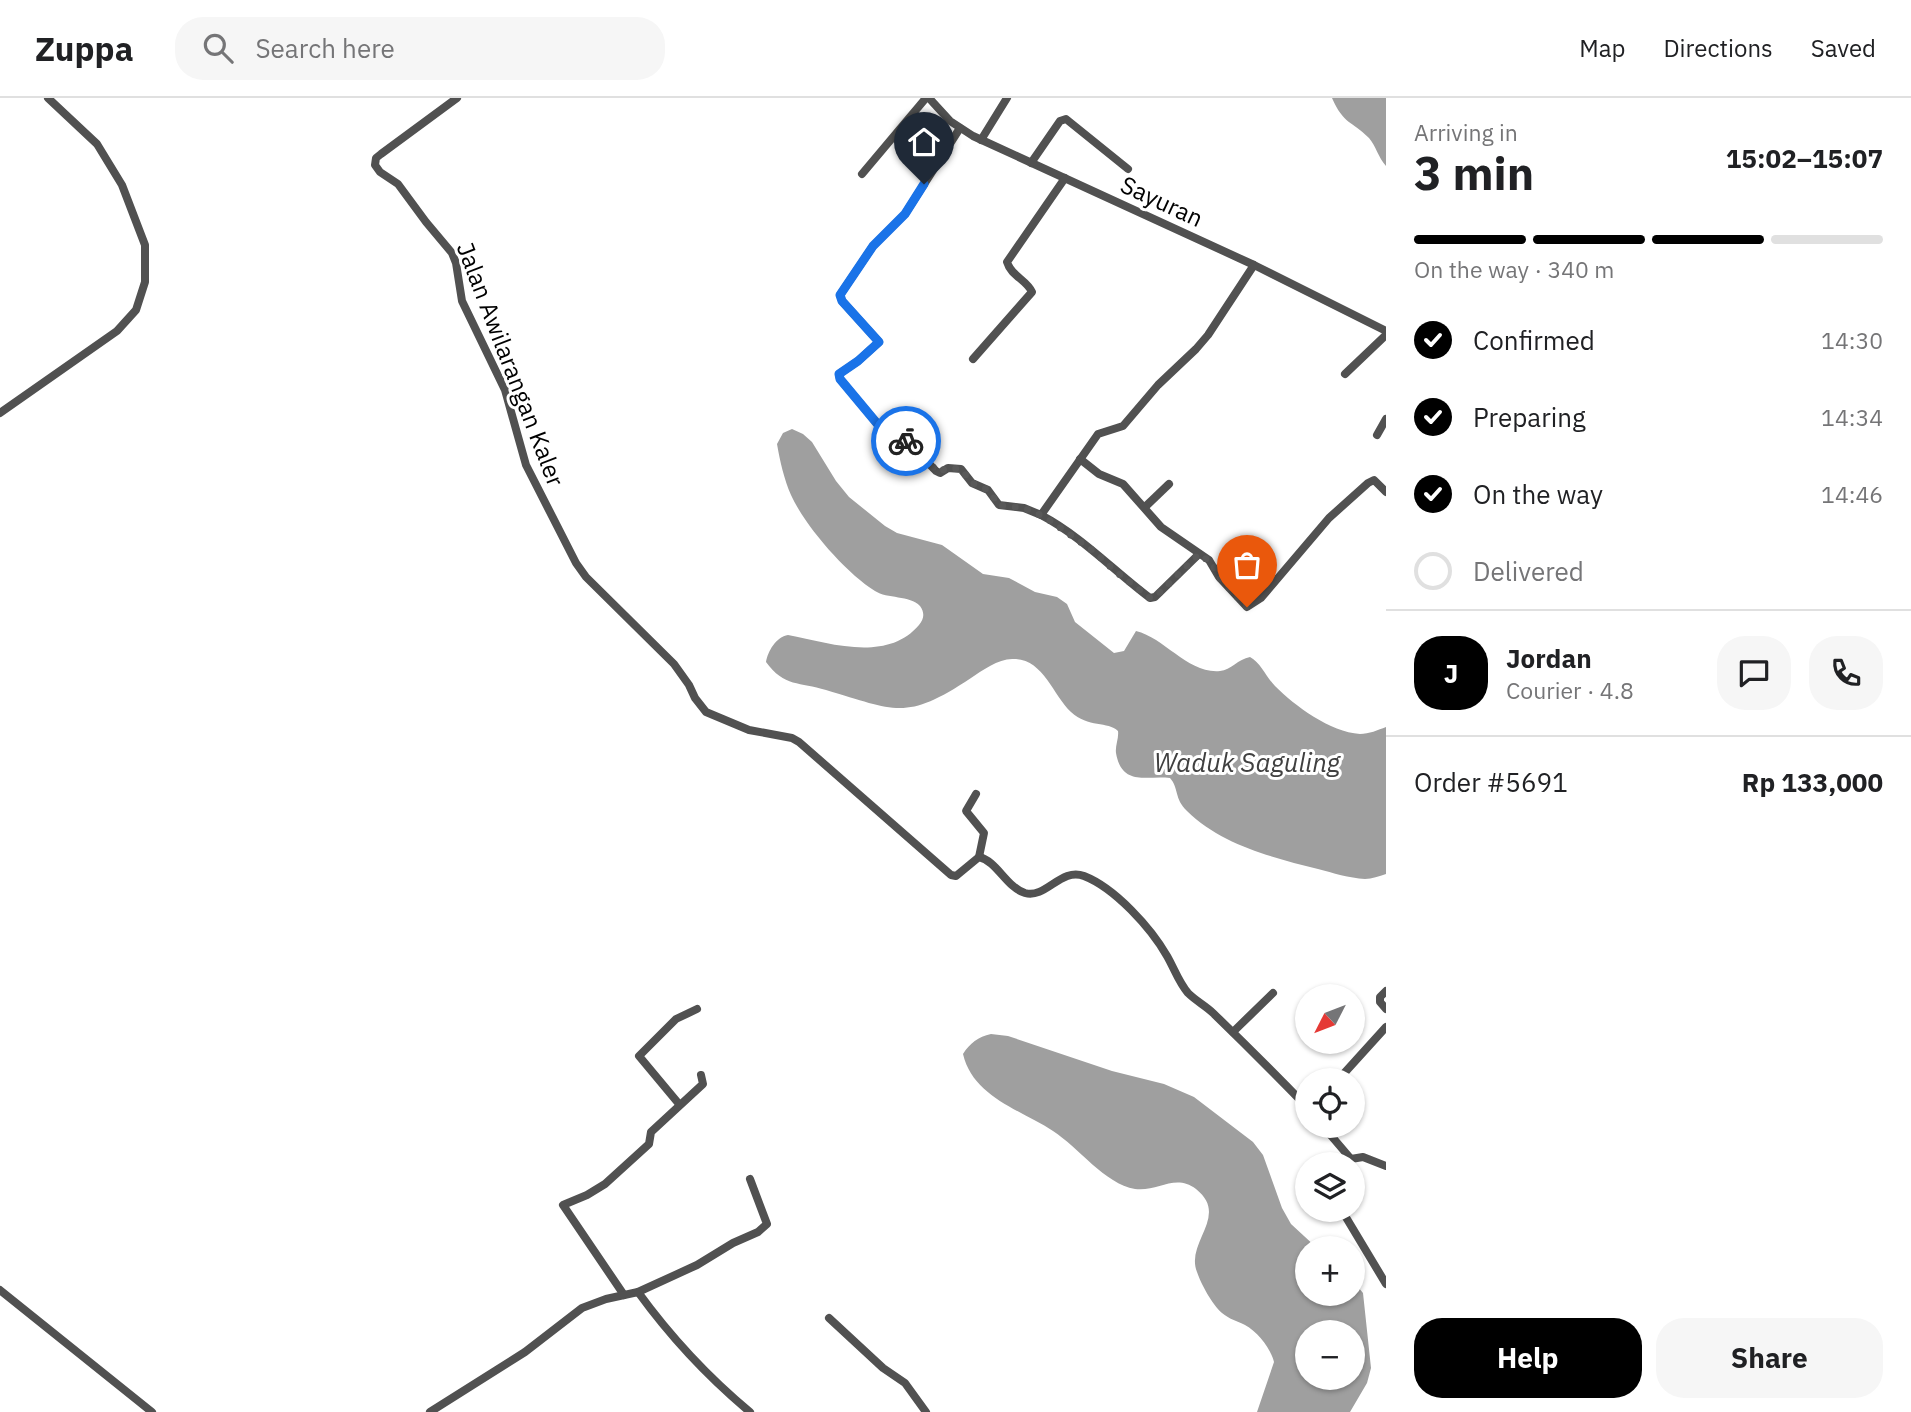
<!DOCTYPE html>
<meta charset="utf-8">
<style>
:root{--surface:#fff;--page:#f6f6f6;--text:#202124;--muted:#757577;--line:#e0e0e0;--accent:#000}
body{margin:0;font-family:"IBM Plex Sans",sans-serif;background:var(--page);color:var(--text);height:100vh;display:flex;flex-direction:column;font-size:26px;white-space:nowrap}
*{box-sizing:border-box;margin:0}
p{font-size:23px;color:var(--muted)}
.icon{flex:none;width:38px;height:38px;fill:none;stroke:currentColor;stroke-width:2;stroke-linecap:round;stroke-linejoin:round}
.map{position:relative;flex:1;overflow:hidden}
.details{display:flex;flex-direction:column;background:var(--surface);width:525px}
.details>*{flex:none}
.needle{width:46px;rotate:228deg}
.tools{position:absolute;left:1295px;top:886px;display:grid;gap:14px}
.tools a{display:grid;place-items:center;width:70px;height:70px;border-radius:50%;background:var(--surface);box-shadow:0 2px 5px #0004;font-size:35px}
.pin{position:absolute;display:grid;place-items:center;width:60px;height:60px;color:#fff;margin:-72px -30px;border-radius:50% 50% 50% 0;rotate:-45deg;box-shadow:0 0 7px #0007}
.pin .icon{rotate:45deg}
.courier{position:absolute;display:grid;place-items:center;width:70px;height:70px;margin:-35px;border:5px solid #1a73e8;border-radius:50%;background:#fff;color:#222;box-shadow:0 2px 9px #0007}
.head em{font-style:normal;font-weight:700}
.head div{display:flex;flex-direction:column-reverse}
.head{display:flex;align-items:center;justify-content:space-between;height:119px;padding:0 28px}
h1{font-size:46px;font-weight:700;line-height:52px}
.bar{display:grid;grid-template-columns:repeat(4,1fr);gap:10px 7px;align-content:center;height:84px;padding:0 28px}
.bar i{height:9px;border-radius:5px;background:var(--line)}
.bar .active{background:var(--accent)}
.bar p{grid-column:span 4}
.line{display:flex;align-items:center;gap:18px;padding:0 28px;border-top:2px solid var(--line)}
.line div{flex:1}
.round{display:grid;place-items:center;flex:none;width:74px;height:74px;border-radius:28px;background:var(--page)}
ol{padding:0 28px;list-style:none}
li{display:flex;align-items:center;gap:21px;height:77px}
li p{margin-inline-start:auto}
li .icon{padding:7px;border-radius:50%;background:var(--accent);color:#fff;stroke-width:4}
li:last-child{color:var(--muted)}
li i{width:38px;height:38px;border:4px solid var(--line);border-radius:50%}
.button{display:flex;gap:14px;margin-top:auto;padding:14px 28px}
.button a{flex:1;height:80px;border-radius:28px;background:var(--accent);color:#fff;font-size:28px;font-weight:700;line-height:80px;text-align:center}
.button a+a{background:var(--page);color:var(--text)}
header{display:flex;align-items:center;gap:42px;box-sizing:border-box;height:98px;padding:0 35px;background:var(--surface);border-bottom:2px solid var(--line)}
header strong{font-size:33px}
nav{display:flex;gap:38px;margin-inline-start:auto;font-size:24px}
.search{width:490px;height:63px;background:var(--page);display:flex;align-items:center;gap:18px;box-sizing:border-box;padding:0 24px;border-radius:28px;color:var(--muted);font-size:26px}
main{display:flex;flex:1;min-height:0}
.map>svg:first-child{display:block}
</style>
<header>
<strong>Zuppa</strong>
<div class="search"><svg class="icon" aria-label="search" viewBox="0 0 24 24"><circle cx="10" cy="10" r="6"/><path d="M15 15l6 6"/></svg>Search here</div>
<nav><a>Map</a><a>Directions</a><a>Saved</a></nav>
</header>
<main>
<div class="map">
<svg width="1386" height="1314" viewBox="0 0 1386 1314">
<rect width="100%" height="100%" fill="#fff"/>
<g fill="#9f9f9f" fill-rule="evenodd">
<path d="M1332 0H1386V68C1378 59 1376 48 1369 40 1351 22 1344 27 1332 0Z"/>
<path d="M792 331 803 336 812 344 836 383 849 399 885 428 897 435 942 447 983 476 1009 480 1035 494 1057 499 1067 506 1075 524 1114 555 1124 553 1136 533C1165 540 1188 576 1220 573 1231 572 1238 561 1250 559 1261 565 1266 579 1275 588 1295 608 1330 634 1360 636 1369 636 1378 632 1386 629V776C1379 778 1372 781 1365 781 1349 780 1333 775 1318 771 1271 759 1222 747 1187 713 1174 701 1179 690 1170 680 1147 677 1122 689 1116 655 1115 648 1119 640 1118 633 1108 623 1088 630 1071 614 1053 597 1043 561 1014 561 999 560 983 572 971 580 906 623 897 613 826 592 800 584 784 589 766 564 768 553 776 539 788 537 829 545 887 565 919 527 924 521 925 515 920 508 910 497 887 501 875 493 846 475 805 428 791 397 784 381 780 363 777 346L783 335Z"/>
<path d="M991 936 1008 938 1112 973 1164 986 1194 999 1253 1044 1263 1057 1282 1110 1291 1126 1317 1150H1307V1195H1353V1183L1363 1195 1371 1270 1367 1285 1350 1314H1257L1274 1264C1271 1251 1258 1234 1245 1227 1237 1223 1229 1221 1222 1215 1212 1206 1201 1186 1197 1174 1185 1144 1230 1118 1196 1091 1175 1075 1158 1094 1135 1091 1105 1086 1078 1049 1053 1033 1021 1012 973 999 963 956 970 945 978 939 991 936ZM1307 1234H1353V1279H1307Z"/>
</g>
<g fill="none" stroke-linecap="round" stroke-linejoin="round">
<g stroke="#515151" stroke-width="8">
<path d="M457 0 381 56 376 60 375 67 380 74 398 86 426 124 452 155 456 165 462 203 505 292 526 367 576 465 586 479 674 566 689 587 695 600 706 614 749 632 792 640 799 644 951 777 956 778 979 759C997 763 1006 789 1025 795 1046 801 1061 769 1084 778 1115 790 1151 830 1167 858 1174 870 1179 885 1188 895 1196 903 1206 908 1213 915 1245 946 1276 977 1307 1009"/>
<path d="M929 0 950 23 973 38 1254 167 1386 233"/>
<path d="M960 30 905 116 873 148 840 197 842 203 879 244 858 263 839 276 840 281 890 341 907 343 936 373 940 375 948 370 961 371 972 385 988 392 999 407 1024 410 1041 417"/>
<path d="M981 42 1007 0"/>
<path d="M1031 65 1060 23 1066 21 1128 71"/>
<path d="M862 76 926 0"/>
<path d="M973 261 1032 194C1027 182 1011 178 1007 164L1065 80"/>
<path d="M1345 276 1386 237"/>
<path d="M0 315 117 233 136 212 145 184V147L122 87 97 46 48 0"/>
<path d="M1377 337 1386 321"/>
<path d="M1080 361 1099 376 1123 386 1161 429 1209 462 1219 479 1247 509 1261 500 1329 420 1368 385 1374 382 1386 394"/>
<path d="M1145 409 1169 386"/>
<path d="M1199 456 1155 499 1150 500C1114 473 1081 438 1041 417L1098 336 1123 328 1158 287 1196 251 1208 237 1254 167"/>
<path d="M976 696 966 713 984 735 979 759"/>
<path d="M1386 893 1380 899V904L1386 911"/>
<path d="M1233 934 1273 895"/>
<path d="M1338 982 1386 929"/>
<path d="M679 1006 639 958 676 921 697 911"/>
<path d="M1322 1027 1351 1061"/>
<path d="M1351 1061 1363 1059 1386 1068"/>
<path d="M1341 1111 1386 1186"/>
<path d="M0 1192 152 1314"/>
<path d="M638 1194 697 1167 733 1145 758 1134 767 1126 750 1081"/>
<path d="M624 1197 563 1107 587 1097 605 1086 649 1046 651 1034 703 986 701 977"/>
<path d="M829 1220 883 1270 905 1285 926 1314"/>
<path d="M430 1314 525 1254 582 1210 606 1201 638 1194C670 1238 708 1279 750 1314"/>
</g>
</g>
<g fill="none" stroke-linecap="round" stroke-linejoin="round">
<path stroke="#595959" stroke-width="7" stroke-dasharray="0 12.6" d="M906 343 938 374 948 370 961 371 972 385 988 392 999 407 1024 410 1045 419 1095 454 1114 472 1150 500 1155 499 1199 456 1212 465 1219 479 1247 509"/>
<path stroke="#1a73e8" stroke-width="9" d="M906 343 890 341 840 281 839 276 858 263 879 244 842 203 840 197 873 148 905 116 924 86"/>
</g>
<g text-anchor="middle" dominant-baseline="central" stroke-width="6" stroke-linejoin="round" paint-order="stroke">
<g font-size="24" fill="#000" stroke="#fff">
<text transform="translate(1162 103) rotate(25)">Sayuran</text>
<text transform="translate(511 266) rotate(69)">Jalan Awilarangan Kaler</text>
</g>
<g font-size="26" font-style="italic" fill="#404040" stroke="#fff">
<text x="1247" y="664">Waduk Saguling</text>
</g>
</g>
</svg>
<div class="tools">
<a><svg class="needle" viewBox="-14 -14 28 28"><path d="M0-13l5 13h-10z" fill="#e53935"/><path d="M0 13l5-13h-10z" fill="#757577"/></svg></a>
<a><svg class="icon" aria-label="locate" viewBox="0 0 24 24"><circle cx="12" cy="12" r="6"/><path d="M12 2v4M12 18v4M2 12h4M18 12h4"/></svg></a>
<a><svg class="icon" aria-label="layers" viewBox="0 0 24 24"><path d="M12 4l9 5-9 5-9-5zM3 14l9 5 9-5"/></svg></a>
<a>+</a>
<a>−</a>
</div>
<div class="pin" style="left:1247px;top:509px;background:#ea580c"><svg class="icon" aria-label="bag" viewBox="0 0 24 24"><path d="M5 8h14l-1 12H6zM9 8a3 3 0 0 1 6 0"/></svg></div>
<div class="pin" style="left:924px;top:86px;background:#1f2937"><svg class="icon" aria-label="home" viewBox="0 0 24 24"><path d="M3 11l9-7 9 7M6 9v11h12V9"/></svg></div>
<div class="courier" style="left:906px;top:343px"><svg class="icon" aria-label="bike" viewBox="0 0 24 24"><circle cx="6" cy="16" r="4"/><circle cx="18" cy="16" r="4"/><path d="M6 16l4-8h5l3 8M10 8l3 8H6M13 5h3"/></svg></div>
</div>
<section class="details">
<div class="head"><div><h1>3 min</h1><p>Arriving in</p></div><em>15:02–15:07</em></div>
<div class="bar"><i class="active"></i><i class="active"></i><i class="active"></i><i></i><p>On the way · 340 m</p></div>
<ol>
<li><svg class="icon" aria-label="check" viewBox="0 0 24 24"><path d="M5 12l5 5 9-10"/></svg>Confirmed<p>14:30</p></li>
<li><svg class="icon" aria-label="check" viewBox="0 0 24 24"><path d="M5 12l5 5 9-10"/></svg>Preparing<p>14:34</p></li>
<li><svg class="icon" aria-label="check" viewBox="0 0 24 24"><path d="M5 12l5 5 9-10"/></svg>On the way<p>14:46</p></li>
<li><i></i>Delivered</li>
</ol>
<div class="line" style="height:126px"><b class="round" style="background:var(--accent);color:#fff">J</b><div><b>Jordan</b><p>Courier · 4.8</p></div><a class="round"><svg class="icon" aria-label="chat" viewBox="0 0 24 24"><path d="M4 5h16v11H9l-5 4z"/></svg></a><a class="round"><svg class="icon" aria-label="phone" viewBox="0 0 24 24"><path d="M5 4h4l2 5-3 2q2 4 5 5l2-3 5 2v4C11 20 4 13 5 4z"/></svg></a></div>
<div class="line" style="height:91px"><div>Order #5691</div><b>Rp 133,000</b></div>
<div class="button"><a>Help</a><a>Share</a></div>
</section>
</main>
